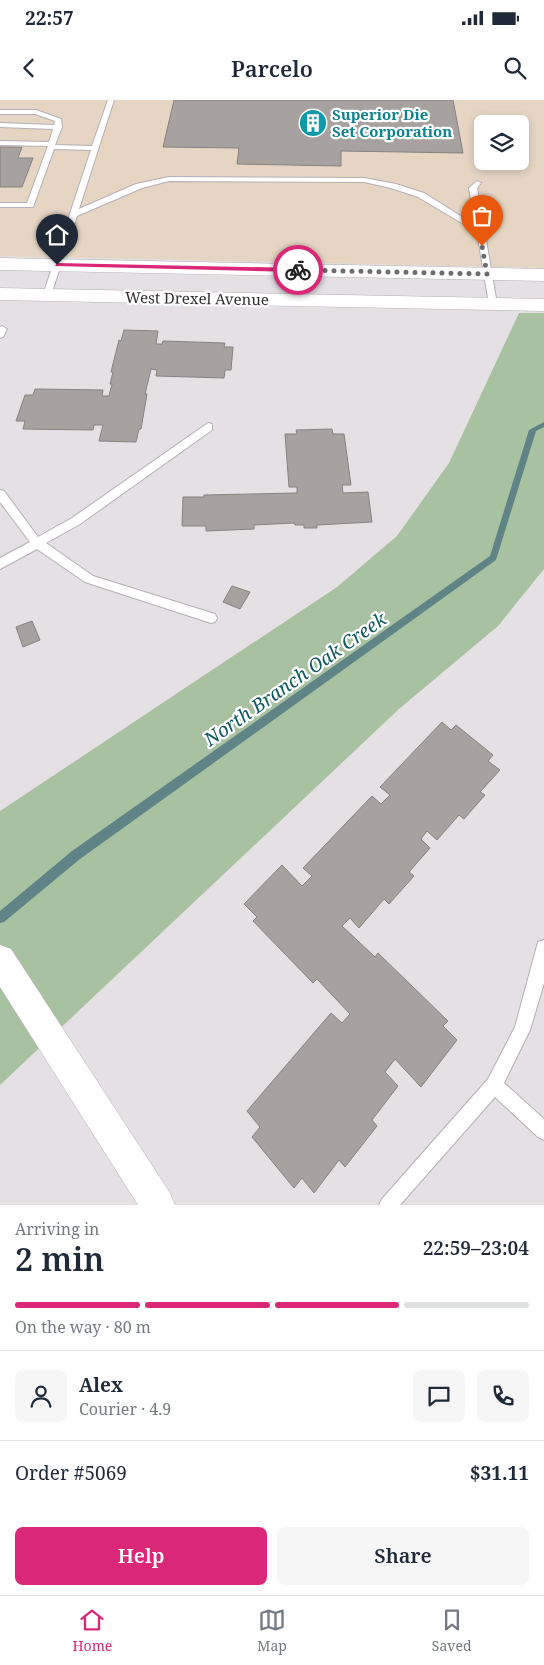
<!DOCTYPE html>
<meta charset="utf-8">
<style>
:root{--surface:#fff;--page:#f6f6f7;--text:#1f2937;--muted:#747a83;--line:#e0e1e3;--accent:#db2777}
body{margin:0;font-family:"Noto Serif",serif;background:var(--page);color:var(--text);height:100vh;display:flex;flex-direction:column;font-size:19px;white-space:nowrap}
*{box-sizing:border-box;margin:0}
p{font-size:16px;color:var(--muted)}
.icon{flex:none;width:28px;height:28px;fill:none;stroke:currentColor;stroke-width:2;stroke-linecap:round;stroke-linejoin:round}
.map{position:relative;height:1105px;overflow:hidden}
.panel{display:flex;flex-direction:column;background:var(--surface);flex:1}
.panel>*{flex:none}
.fabs{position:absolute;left:474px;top:15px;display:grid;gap:10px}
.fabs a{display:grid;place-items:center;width:55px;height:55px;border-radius:8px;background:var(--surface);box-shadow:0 2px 8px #0003;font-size:25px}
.pin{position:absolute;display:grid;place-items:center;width:42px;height:42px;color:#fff;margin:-51px -21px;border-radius:50% 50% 50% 0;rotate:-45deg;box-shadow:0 0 5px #0007}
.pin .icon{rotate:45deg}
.courier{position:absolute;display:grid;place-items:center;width:50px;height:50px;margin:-25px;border:4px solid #db2777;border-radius:50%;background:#fff;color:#222;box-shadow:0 1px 6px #0007}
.headline em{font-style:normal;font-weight:600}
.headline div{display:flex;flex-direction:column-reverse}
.headline{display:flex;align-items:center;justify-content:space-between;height:85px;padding:0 15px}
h1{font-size:32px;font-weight:600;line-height:38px}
.bar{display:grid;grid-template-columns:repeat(4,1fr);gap:8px 5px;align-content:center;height:60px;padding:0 15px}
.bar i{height:6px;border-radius:4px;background:var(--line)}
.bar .current{background:var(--accent)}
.bar p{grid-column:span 4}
.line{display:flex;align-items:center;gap:12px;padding:0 15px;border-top:1px solid var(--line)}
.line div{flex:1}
.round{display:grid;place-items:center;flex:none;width:52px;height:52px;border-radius:8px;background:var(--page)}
.cta{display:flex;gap:10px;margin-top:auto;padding:10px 15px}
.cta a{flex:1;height:58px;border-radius:8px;background:var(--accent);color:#fff;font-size:20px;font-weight:600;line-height:58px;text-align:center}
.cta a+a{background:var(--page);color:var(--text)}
.status{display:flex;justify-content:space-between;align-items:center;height:35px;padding:0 25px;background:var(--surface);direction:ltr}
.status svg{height:14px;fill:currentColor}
header{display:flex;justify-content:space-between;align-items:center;height:65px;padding:0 15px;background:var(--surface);font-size:22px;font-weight:600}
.dock{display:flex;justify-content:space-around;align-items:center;height:70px;border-top:1px solid var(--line);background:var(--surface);font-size:14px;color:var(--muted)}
.dock a{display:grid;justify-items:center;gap:2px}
.dock .current{color:var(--accent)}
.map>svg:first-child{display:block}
</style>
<div class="status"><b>22:57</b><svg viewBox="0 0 49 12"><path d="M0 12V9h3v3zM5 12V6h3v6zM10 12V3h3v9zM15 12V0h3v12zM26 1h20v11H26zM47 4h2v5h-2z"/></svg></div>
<header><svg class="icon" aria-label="back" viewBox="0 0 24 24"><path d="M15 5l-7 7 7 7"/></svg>Parcelo<svg class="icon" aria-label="search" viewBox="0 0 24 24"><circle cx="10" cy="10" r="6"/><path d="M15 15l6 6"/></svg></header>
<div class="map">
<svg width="544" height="1105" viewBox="0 0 544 1105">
<rect width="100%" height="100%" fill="#e4e0e4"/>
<path fill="#e6d5c3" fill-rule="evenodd" d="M0 0H544V168L0 156ZM482 24H520V61H482Z"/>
<path fill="#a8c2a1" d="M519 213H544V469L498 526 399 609 0 985V711L337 487 397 436 449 363Z"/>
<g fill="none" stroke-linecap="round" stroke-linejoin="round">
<path fill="#5f8387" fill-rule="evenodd" d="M544 322V327L536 331 496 460 80 759 4 822 0 823V811L72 751 490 456 529 330Z"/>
</g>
<g fill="#a7a19f" stroke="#87817f">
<path d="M174 0H453L463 53 341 51V66L237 64 239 48 163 47Z"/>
<path d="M0 47H22L18 58H33L22 87H0Z"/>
<path d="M124 230 158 231 156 244H162L163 241 225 243 224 247H233L231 270H225L224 278 156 276 157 270 151 269 145 294H147L141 329H139L136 342 99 341 103 325H94L93 330 23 329 25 321H16L25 295H33L35 289 103 290 102 296H109L112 284H110L113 272H111L119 240 121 241Z"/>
<path d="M332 329 333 334H344L351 385H342L343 393 368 392 372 422 317 425V428H304V425H295L294 423 254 425V429L206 431V426H182L183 397H204V395L297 393V387H289L285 334H297L296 330Z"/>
<path d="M232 486 250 492 240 509 223 502Z"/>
<path d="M32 521 40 540 23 547 16 527Z"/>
<path d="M442 622 451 630 456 625 493 655 488 661 500 670 480 692 485 695 464 719 459 715 437 740 427 731 421 739 430 748 409 772 414 776 389 804 384 799 359 828 350 818 342 826 375 857 378 853 448 921 443 926 457 940 421 987 395 959 385 972 398 986 372 1020 377 1026 345 1067 339 1060 314 1093 302 1078 294 1088 252 1037 260 1027 247 1011 331 913 342 923 350 914 317 879 313 883 253 821 257 817 244 804 282 765 302 786 312 776 303 768 372 696 381 704 390 695 380 687Z"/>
</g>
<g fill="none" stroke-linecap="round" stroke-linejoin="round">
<defs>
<g id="service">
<path d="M108 0H114L79 109 136 84 169 77 364 78 396 84 424 93 475 125 469 88 477 81 481 83 477 88 497 204 493 207 489 204 477 132 418 97 391 88 364 82 169 81 142 88 77 116 51 195 50 197H44L43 195 91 50 54 49 33 107H0V103H27L48 46 0 45V41L49 42 53 29 0 27V23L54 25 55 21 35 14H0V10H36L61 19 62 27 55 45 92 46Z"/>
<path d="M2 226 7 229 3 237 0 238V227Z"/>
<path d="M208 323 212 324V330L80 424 46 443 93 476 215 514 217 518 215 522 211 523 85 482 37 449 0 469V458L30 442 0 402V390L4 391 38 437 72 418Z"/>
<path d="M544 840V883L530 930 504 983 544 1019V1040L538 1037 495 997 400 1105H379L382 1099 488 979 515 927 538 842Z"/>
</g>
<path id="minor" d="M0 845 11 849 170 1093 175 1105H138L0 887Z"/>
<g id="tertiary">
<path d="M0 158 544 169V181L0 170Z"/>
<path d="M0 188 544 199V211L0 200Z"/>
</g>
</defs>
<use href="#service" stroke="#b4afb4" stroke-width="2"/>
<use href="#minor" stroke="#b4afb4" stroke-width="1"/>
<use href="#tertiary" stroke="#b4afb4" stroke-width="1"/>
<use href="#service" fill="#fff" fill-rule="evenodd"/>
<use href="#minor" fill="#fff" fill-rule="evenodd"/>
<use href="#tertiary" fill="#fff" fill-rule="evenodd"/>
</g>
<path fill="#db2777" d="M57 163 298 168 301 170 298 172 55 166Z"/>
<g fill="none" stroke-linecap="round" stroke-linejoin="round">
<path stroke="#6e6c6e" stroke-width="5" stroke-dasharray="0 9" d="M298 170 487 174 482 146"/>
</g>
<defs>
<symbol id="building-disc" viewBox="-11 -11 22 22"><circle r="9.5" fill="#0f9aa8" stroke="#fff"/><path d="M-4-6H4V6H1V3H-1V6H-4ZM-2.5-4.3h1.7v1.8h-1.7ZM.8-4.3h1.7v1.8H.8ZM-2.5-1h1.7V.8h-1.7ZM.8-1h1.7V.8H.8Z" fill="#fff"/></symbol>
</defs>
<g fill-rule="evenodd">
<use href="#building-disc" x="297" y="7" width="32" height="32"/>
</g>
<g text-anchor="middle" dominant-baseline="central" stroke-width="4.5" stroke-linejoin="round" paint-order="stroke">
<g font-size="15" font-weight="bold" fill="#0d838f" stroke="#fff" text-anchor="start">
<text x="332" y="14">Superior Die<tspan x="332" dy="17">Set Corporation</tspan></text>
</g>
<g font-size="15" fill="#2f2e2f" stroke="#fff">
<text transform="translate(197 198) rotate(1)">West Drexel Avenue</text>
</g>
<g font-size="19" font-style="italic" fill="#0e5a61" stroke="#fff">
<text transform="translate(295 579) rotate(-35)">North Branch Oak Creek</text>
</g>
</g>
</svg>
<div class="fabs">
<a><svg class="icon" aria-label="layers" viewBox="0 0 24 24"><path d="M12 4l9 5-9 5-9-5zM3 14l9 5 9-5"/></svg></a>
</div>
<div class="pin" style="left:482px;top:146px;background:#ea580c"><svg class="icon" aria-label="bag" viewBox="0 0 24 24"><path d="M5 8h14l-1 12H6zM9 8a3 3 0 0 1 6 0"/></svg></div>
<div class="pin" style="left:57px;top:165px;background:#1f2937"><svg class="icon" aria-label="home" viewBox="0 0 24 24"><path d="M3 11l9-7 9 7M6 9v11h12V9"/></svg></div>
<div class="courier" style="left:298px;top:170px"><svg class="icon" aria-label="bike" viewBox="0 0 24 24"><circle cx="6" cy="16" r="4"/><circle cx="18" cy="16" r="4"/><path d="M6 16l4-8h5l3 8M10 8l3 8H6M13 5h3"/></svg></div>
</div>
<section class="panel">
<div class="headline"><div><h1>2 min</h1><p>Arriving in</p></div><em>22:59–23:04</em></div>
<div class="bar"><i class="current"></i><i class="current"></i><i class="current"></i><i></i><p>On the way · 80 m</p></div>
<div class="line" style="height:90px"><a class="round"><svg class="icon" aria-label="person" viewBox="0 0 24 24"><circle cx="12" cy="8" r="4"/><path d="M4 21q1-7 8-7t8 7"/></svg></a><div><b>Alex</b><p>Courier · 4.9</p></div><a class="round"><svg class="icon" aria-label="chat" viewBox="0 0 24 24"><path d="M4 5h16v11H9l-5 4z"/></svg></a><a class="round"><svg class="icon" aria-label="phone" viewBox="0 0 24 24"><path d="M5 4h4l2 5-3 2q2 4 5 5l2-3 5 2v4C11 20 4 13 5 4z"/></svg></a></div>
<div class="line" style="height:65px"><div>Order #5069</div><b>$31.11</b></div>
<div class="cta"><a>Help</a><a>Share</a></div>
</section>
<nav class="dock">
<a class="current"><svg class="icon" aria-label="home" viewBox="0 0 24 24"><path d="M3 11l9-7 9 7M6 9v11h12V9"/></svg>Home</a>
<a><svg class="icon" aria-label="map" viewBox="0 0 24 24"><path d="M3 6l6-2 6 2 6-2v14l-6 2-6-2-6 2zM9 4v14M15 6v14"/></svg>Map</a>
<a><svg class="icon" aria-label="saved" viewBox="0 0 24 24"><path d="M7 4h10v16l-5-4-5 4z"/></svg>Saved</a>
</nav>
